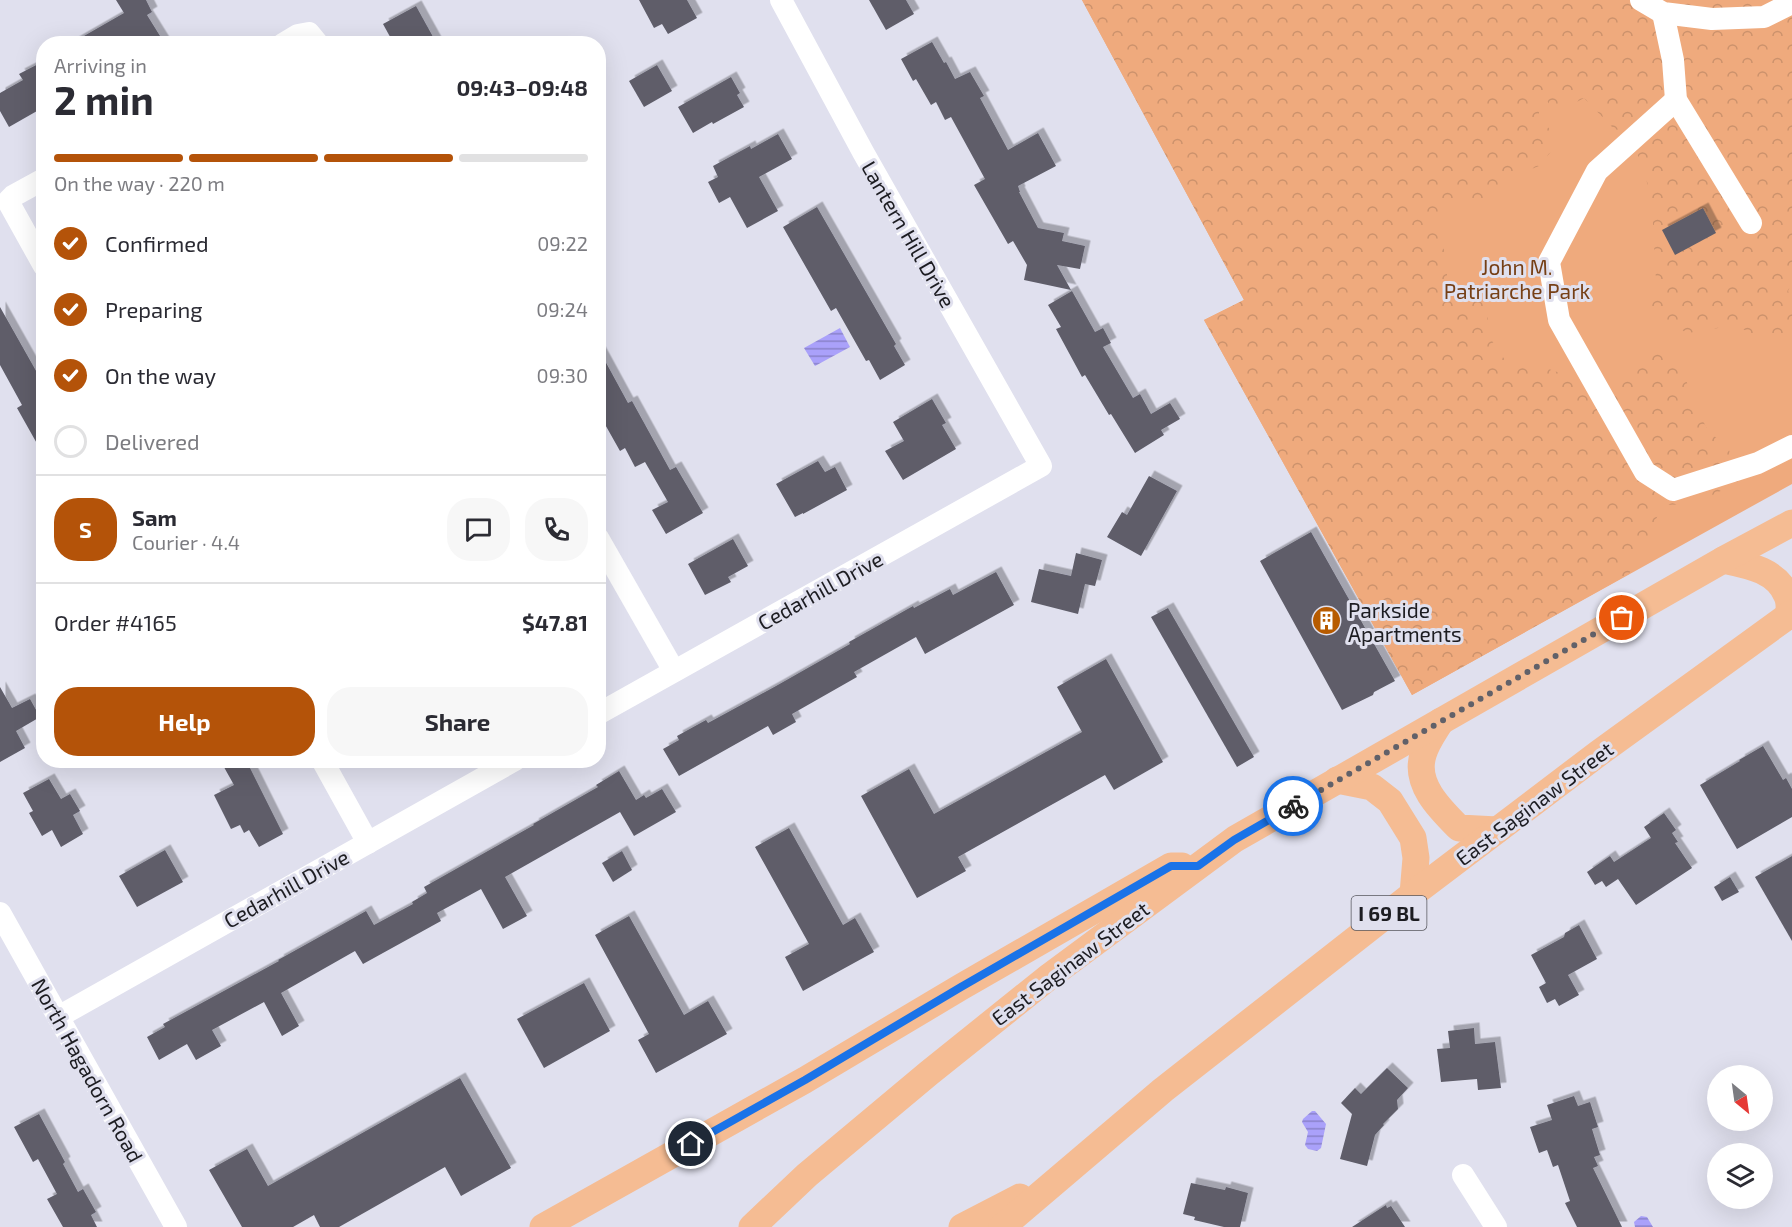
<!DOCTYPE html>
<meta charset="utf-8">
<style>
:root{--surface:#fff;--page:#f7f7f7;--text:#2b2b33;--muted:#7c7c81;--line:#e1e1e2;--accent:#b45309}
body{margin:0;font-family:"Exo 2",sans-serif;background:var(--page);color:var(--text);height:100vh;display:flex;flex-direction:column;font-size:22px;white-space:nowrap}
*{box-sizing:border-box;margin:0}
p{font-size:20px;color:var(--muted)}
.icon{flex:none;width:33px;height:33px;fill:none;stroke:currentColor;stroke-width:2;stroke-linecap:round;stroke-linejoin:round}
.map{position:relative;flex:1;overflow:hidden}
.drawer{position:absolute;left:36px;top:36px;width:570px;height:732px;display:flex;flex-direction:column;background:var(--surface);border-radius:24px;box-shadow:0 6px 24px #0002}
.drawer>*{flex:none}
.needle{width:39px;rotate:151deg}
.fabs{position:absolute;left:1707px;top:1065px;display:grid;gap:12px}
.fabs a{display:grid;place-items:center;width:66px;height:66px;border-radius:50%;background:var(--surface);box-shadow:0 6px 24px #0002;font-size:30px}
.pin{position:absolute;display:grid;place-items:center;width:51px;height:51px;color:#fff;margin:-26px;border:3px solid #fff;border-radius:50%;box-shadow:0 2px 6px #0007}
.courier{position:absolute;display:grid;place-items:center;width:60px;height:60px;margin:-30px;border:4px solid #1a73e8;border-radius:50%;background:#fff;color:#222;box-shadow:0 2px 8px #0007}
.head em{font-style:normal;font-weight:700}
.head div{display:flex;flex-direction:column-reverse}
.head{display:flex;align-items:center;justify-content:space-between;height:102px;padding:0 18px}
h1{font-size:39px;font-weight:700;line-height:45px}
.bar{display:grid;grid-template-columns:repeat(4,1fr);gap:9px 6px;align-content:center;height:72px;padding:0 18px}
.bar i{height:8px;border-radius:4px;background:var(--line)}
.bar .on{background:var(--accent)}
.bar p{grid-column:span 4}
.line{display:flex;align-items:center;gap:15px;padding:0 18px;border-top:2px solid var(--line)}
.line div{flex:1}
.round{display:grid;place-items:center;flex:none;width:63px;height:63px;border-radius:24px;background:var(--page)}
ol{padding:0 18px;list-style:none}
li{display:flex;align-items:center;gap:18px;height:66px}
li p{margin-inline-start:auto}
li .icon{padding:6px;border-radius:50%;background:var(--accent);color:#fff;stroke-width:4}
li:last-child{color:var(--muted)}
li i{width:33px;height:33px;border:3px solid var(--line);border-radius:50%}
.primary-button{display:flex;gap:12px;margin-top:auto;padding:12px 18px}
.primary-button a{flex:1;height:69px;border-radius:24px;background:var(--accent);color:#fff;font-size:24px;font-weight:700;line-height:69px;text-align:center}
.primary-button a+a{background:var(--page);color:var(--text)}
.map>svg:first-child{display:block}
</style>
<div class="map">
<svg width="1792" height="1227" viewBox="0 0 1792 1227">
<defs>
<pattern id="forest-crowns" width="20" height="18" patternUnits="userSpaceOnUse" patternTransform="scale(1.5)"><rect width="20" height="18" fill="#efaa7d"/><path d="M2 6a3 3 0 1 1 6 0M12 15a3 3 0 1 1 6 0" fill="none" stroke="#cc926c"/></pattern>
<pattern id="water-rules" width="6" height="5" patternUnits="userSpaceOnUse" patternTransform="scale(1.5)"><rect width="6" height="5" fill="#aaa1fa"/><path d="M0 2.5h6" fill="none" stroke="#8a82ca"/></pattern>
<filter id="shadow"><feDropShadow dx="5.5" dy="-5.5" stdDeviation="0" flood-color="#0004"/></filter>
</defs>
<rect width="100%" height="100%" fill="#e0e0ee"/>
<path fill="#efaa7d" d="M1082 0H1792V484L1412 695 1204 320 1244 300Z"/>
<path fill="url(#forest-crowns)" d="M1082 0H1792V282L1788 291 1792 299V329L1773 339H1760L1736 325 1688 333 1649 316 1656 281 1652 206 1643 164 1623 131 1614 129 1584 98 1555 114 1539 87V115L1559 142 1539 166 1507 179 1479 202 1439 209 1433 224 1447 257V281L1486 300 1490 338 1507 363 1529 362 1574 378 1618 376 1650 345 1679 361 1694 402 1707 429 1729 450 1739 482 1694 504 1663 505 1629 574 1412 695 1204 320 1244 300Z"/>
<g fill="url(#water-rules)">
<path d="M840 328 850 347 815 366 804 348Z"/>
<path d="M1312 1111H1315L1326 1124 1321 1148 1317 1151 1308 1149 1305 1145 1308 1132 1302 1122 1303 1119Z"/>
<path d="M1641 1216 1647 1217 1653 1227H1635L1634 1222Z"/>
</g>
<g fill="#5e5d69" filter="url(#shadow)">
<path d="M116 0H146L152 12 147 15 165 44H70L124 13Z"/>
<path d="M639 0H687L697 18 668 34 662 24 654 28Z"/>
<path d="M869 0H906L914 14 886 30Z"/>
<path d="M416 6 437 44H394L383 24Z"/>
<path d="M932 42 944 63 946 62 955 79 970 72 984 96 980 98 1008 150 1038 133 1056 166 1018 186 1020 192H1019L1038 228 1064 233 1062 241 1085 246 1080 269 1057 265 1071 290 1024 280 1027 265 1013 241 1008 244 974 185 985 179 951 117 945 120 936 102 931 105 916 79 913 81 901 59Z"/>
<path d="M44 61V107L9 127 0 111V93L23 80 19 74Z"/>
<path d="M657 65 672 91 644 107 629 81Z"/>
<path d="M731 77 740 93 737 95 744 107 713 124 712 122 693 133 678 107Z"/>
<path d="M778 134 792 159 759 177 778 211 747 228 730 197 719 203 708 182 718 177 713 166 750 146 751 149Z"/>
<path d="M817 207 896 344 894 346 905 365 880 380 869 360 866 361 836 308 831 311 783 227Z"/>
<path d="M1703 208 1716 233 1675 255 1662 230Z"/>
<path d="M1072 291 1095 332 1103 328 1111 343 1103 347 1133 398 1140 394 1151 414 1170 403 1180 419 1161 430 1164 435 1135 453 1111 414 1109 415 1085 375 1082 377 1056 329 1061 327 1048 305Z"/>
<path d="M0 307 44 385V456L17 408 22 405 0 365Z"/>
<path d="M598 348 628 403 632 401 670 470 676 467 703 513 666 534 652 510 668 502 645 462 635 467 625 448 620 451 598 412Z"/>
<path d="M932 399 946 423 942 425 956 449 903 480 885 451 904 441 893 422Z"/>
<path d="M818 461 825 472 835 467 847 490 803 514V513L795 517 776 484Z"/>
<path d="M1149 476 1177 491 1141 556 1107 537 1122 512 1127 515Z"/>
<path d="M1311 532 1395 681 1374 692 1373 695 1342 710 1260 561Z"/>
<path d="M733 539 748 566 728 577 731 582 705 595 688 564Z"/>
<path d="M1076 553 1102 560 1095 586 1085 584 1078 614 1031 602 1039 569 1071 576Z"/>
<path d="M996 572 1014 605 925 654 916 637 854 672 857 677 792 714 796 722 773 735 768 726 679 776 663 749 679 740 677 736 706 720 708 723 776 686 850 644 849 642 913 606 914 608 950 589 953 595Z"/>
<path d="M1168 608 1254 757 1237 767 1151 617Z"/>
<path d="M1106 659 1163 762 1114 790 1105 775 958 857 966 871 917 898 861 796 909 769 934 814 1082 732 1057 687Z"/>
<path d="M0 687 12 708 30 699 40 717 16 731 25 748 0 762Z"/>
<path d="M1763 746 1783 780 1786 778 1792 789V817L1737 849 1700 785 1740 761 1739 760Z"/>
<path d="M220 760H246L283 834 259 847 249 830 244 833 240 825 231 829 214 795 234 785Z"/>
<path d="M619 771 636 800 644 795 646 798 662 789 676 812 634 836 620 812 505 877 527 916 503 929 481 889 437 913 441 921 363 964 355 951 281 993 299 1026 282 1036 264 1002 212 1030 221 1046 196 1060 187 1044 159 1060 147 1037 165 1027 163 1024 279 961 278 960 366 911 374 925 413 904 412 902 427 893 424 887 534 825 533 824 598 787 596 785Z"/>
<path d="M49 779 61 799 70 794 80 811 73 815 83 834 61 847 52 830 42 836 29 813 33 811 23 793Z"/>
<path d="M1664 813 1676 830 1672 833 1678 842 1675 843 1692 868 1636 905 1618 879 1606 887 1602 881 1595 885 1587 872 1610 856 1614 862 1651 838 1644 827Z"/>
<path d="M789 828 843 925 855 918 874 952 803 991 785 957 809 944 755 847Z"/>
<path d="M165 850 183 882 137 907 119 876Z"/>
<path d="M622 851 632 870 613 882 602 863Z"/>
<path d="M1792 856V941L1755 877Z"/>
<path d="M1730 877 1739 892 1722 901 1714 887Z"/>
<path d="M629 916 684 1015 708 1001 727 1034 656 1073 638 1040 649 1034 595 935Z"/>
<path d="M1579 925 1597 959 1568 975 1579 995 1559 1006 1555 999 1547 1003 1539 987 1546 983 1531 955 1564 937 1565 933Z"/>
<path d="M584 983 610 1031 544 1068 517 1019Z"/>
<path d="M1474 1028 1475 1044 1495 1042 1501 1088 1478 1090 1477 1079 1441 1082 1437 1049 1450 1048 1448 1031Z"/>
<path d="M1387 1068 1408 1088 1397 1100 1398 1109 1383 1124 1384 1125 1375 1135 1367 1166 1340 1159 1352 1114 1341 1103 1355 1088 1361 1094Z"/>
<path d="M460 1078 511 1168 461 1196 445 1167 339 1227H320L314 1215 293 1227H242L209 1170 247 1149 268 1186Z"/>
<path d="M1574 1096 1578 1106 1590 1102 1598 1127 1592 1129 1600 1155 1594 1157 1598 1166 1593 1168 1622 1227H1577L1565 1203 1570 1201 1558 1165 1553 1167 1547 1150 1539 1153 1530 1127 1552 1120 1547 1105Z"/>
<path d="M39 1114 65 1162 63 1164 78 1192 83 1189 96 1212 91 1215 97 1227H63L47 1199 57 1194 38 1159 33 1162 14 1127Z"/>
<path d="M1191 1183 1225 1190 1226 1187 1248 1193 1240 1227H1224L1194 1220 1195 1217 1183 1214Z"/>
<path d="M1386 1205 1387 1208 1391 1206 1405 1227H1352Z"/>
</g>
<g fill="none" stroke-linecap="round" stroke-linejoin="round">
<g stroke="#fff" stroke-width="22">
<path d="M1641 0 1663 13 1712 19 1764 17 1792 3"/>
<path d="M1663 13 1673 60 1676 100 1751 223"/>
<path d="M283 44 298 35 309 33 318 44"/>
<path d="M1676 100 1597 171 1549 262 1559 320 1645 472 1673 490 1758 463 1792 446"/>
<path d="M44 179 13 196 9 200V203L44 266"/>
<path d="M598 538 674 671"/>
<path d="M598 714 1041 466 863 152 781 0"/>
<path d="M322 760 368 843"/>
<path d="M0 913 176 1227"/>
<path d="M58 1017 515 760"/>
<path d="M1463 1175 1496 1227"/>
</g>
<g stroke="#f5bc93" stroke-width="27">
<path d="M1723 560C1747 565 1777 570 1787 596 1790 602 1789 610 1789 616"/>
<path d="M1441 721C1435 731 1426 743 1423 755 1414 784 1440 809 1459 828L1497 830"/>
<path d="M1337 780 1372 787 1390 801 1413 838 1416 858 1413 894"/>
<path d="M543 1227 805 1080 961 987 1171 866H1182"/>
<path d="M752 1227 807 1175 929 1073 1050 976 1235 839 1723 560 1792 523"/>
<path d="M962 1227 1020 1197"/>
<path d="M1002 1227 1163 1090 1413 894 1599 753 1792 613"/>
</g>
</g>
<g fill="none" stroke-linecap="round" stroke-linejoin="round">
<path stroke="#616169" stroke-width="6" stroke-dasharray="0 10.8" d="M1293 806 1622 618"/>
<path stroke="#1a73e8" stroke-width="8" d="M691 1144 805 1080 961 987 1171 866H1198L1234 840 1293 806"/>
</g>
<defs>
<symbol id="building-disc" viewBox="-11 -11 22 22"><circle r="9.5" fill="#b75b00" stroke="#e0e0ee"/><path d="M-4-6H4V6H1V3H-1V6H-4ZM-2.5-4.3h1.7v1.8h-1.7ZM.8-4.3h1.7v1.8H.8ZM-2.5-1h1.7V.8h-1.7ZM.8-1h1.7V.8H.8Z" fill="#fff"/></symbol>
</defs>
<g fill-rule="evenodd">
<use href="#building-disc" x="1310" y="604" width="33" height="33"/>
</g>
<g text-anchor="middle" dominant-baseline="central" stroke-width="6" stroke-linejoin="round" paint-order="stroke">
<rect fill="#e0e0ee" stroke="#57575e" stroke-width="1.5" x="1351.5" y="896" width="75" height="34" rx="4.5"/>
<g font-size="20" font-weight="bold" fill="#1c1c21">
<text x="1389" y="913">I 69 BL</text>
</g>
<g font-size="21" fill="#1c1c21" stroke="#e0e0ee">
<text transform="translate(909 234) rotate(60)">Lantern Hill Drive</text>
<text transform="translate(820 590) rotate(-29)">Cedarhill Drive</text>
<text transform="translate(1534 803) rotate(-37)">East Saginaw Street</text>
<text transform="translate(286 888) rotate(-29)">Cedarhill Drive</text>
<text transform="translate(1070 963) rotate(-37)">East Saginaw Street</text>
<text transform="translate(88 1070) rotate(61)">North Hagadorn Road</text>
</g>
<g font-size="21" fill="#763f15" stroke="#e0e0ee">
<text x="1517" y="266">John M.<tspan x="1517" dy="24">Patriarche Park</tspan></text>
</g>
<g font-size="21" fill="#1c1c21" stroke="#e0e0ee" text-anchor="start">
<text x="1348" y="609">Parkside<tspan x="1348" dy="24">Apartments</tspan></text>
</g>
</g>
</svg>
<div class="fabs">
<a><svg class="needle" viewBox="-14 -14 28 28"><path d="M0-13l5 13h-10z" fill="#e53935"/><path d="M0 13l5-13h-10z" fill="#7c7c81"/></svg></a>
<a><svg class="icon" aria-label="layers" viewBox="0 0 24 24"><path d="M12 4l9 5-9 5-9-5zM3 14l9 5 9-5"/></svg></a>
</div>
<div class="pin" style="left:1622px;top:618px;background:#ea580c"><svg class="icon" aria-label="bag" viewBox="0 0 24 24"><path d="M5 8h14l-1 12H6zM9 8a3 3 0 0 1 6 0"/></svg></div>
<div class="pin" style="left:691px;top:1144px;background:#1f2937"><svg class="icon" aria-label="home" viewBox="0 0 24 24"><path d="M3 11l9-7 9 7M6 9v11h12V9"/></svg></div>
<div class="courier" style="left:1293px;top:806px"><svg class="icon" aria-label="bike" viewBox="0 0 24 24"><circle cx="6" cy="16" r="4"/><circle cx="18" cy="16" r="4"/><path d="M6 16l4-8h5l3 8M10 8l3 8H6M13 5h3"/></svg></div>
<section class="drawer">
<div class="head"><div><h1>2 min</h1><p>Arriving in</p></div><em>09:43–09:48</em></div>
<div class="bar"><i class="on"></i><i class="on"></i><i class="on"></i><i></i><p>On the way · 220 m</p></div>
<ol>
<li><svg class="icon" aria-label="check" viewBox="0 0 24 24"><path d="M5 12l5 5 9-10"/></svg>Confirmed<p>09:22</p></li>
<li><svg class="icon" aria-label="check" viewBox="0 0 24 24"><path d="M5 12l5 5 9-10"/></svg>Preparing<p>09:24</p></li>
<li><svg class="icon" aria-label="check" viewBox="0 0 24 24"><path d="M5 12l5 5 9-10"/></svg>On the way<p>09:30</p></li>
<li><i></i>Delivered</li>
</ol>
<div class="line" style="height:108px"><b class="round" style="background:var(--accent);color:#fff">S</b><div><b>Sam</b><p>Courier · 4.4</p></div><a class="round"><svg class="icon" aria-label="chat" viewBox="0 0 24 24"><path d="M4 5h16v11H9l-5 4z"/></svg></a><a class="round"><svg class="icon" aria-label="phone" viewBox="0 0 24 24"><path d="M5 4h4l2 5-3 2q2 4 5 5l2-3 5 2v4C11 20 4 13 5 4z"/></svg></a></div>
<div class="line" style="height:78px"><div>Order #4165</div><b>$47.81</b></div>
<div class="primary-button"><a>Help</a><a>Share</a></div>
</section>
</div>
